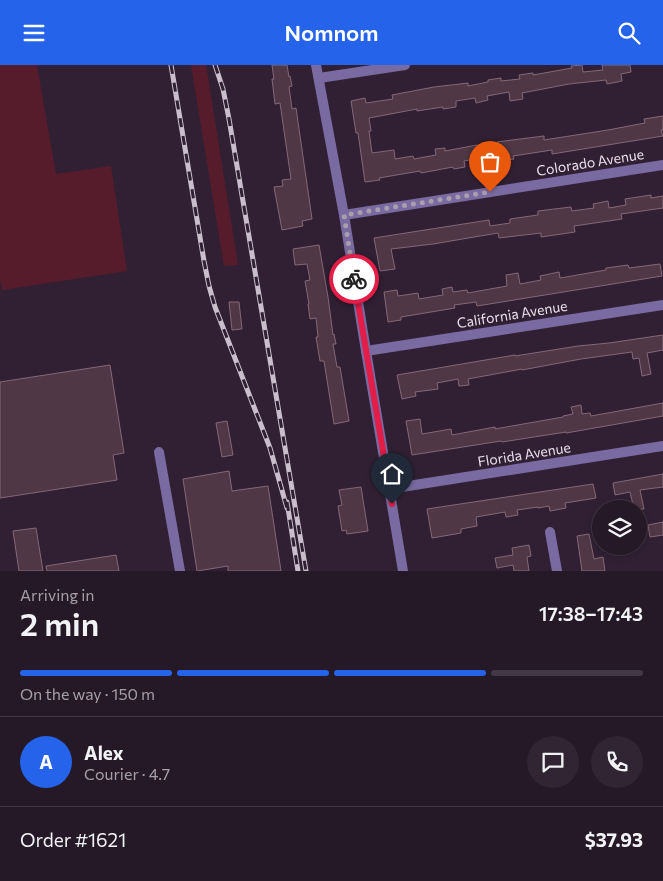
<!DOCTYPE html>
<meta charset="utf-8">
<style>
:root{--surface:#251827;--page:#312533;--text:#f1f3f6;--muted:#a3a0a7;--line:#423744;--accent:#2563eb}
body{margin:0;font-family:Commissioner,sans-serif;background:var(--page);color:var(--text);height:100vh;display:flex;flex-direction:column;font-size:19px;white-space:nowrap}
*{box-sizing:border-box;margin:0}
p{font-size:16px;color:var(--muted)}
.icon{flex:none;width:28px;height:28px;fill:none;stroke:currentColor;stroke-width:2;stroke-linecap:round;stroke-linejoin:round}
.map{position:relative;height:506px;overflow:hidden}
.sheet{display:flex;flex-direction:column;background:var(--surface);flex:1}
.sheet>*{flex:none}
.tools{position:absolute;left:592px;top:435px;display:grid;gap:10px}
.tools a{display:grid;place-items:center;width:55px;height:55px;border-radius:50%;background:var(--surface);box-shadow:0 2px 8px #0003,0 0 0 1px var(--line);font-size:25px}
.pin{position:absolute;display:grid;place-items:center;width:42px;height:42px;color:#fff;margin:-51px -21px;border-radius:50% 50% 50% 0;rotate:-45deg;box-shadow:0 0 5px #0007}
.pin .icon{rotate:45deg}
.courier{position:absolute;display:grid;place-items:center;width:50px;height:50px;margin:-25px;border:4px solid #e11d48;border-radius:50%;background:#fff;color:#222;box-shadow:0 1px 6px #0007}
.head em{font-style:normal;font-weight:600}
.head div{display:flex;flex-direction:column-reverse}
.head{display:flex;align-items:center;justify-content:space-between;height:85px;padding:0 20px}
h1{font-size:32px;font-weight:600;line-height:38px}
.bar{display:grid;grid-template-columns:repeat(4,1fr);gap:8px 5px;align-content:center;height:60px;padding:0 20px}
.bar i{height:6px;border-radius:4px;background:var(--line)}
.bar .current{background:var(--accent)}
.bar p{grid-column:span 4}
.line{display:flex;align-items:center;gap:12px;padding:0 20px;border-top:1px solid var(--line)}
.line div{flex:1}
.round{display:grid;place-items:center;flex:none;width:52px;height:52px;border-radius:26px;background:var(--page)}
header{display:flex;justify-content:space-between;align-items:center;height:65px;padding:0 20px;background:var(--accent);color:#fff;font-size:22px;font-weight:600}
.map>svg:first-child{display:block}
</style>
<header><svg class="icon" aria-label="menu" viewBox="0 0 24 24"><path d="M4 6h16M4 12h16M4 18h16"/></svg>Nomnom<svg class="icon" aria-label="search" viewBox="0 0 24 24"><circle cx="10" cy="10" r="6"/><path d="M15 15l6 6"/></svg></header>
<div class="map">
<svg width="663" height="506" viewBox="0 0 663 506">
<rect width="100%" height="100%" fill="#312034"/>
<g fill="#571c2b">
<path d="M0 0H42L37 1 56 109 111 101 127 206 2 225 0 214Z"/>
<path d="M191 0H206L238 200 224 201Z"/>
</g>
<g fill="#503745" stroke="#846877">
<path d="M272 0H287L289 12 290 11 292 21 289 22 292 44 296 43 312 154 302 156 303 161 282 165 274 122 283 121 282 115 291 114 280 38 275 39 272 14H274Z"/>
<path d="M582 0 583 7 603 5 602 0H630L631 7 621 9 622 16 607 19 606 15 569 19 522 28 523 34 510 36 509 27 487 31 488 35 476 38 475 33 456 36V42L443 44V42L417 46V44L369 53 371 66H369L372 88 394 85 395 94 413 91 414 94 436 90 435 84 445 83V86L477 80 480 93 464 96 465 102 454 104 453 102 421 108 420 106 379 113 380 115 365 117 358 68H356L351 36 365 33 366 38 393 34 392 30 434 22 468 18V21L488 17V15L501 13V16L520 14 519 10 533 8V10L572 3 571 1Z"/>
<path d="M663 51V65H661L663 71 552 89V85L513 91 514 94 500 96 497 77 544 71V75L608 65 645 58 644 54Z"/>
<path d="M651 130V133L663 131V143L621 149 622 154 574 161 575 167 541 172V168L499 173 498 168 433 179 391 184 395 204 380 206 374 173 489 155 490 161 510 158V154L538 150V146L571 142 572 146 594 143 593 139 608 136 609 143 626 140 625 134Z"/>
<path d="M319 180 328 232 333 270 334 269 336 279H333L337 302H340L349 356 334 359 324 296H320L316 272H318L316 253 310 254 308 239H309L305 216 310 215 307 199 295 200 293 184Z"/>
<path d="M660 199 662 211 477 241 476 237 454 240 455 243 401 252V255L388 257 384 227 397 225 398 231 418 228 419 234 443 230 442 224 452 222 453 227 467 225 468 228 507 221 506 210 518 208 520 219 541 215 540 211 559 207 560 213 566 212 606 205V203L628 200 629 203Z"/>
<path d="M229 237H239L242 264 232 265Z"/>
<path d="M663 270V285L647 288 651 309 642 311 639 293 633 294 632 287 581 294 522 305V304L468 314 469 320 459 321 458 314 437 318 438 324 415 327 416 331 402 334 397 310 515 290V291L578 281 609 278Z"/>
<path d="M110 300 124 388 113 390 117 415 0 433V317Z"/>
<path d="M663 338V351L566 368V367L502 377 501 376 412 390 406 356 420 354 422 369 451 364 452 370 495 362V364L563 352V351L573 349 571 342 581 340 582 349 590 348 591 351Z"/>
<path d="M227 356 233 390 222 392 216 358Z"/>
<path d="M229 406 232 426 268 421 281 506H228V501L197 506 183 414Z"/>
<path d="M663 409V422L640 425 644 444H634L630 427 615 430 613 418Z"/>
<path d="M593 419 596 433 565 438 566 443 550 446 549 441 538 443V442L517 445 518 450 506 452 505 447 476 452 477 461 461 464V468L432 473 427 444Z"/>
<path d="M361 422 368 466 347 469 346 465 342 466 338 441 342 440 339 425Z"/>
<path d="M663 457V470L650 472 648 460Z"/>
<path d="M36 463 43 506H19L13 466Z"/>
<path d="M589 469 594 494 603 492 605 506H582L577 471Z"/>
<path d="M529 480 531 491 527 492 529 506H514L513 500 497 503 495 493 513 490 512 483Z"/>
<path d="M116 490 119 506H47L46 501Z"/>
</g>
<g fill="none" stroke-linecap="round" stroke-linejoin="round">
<g stroke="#796aa1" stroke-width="10">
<path d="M319 13 405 0"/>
<path d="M344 150 663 100"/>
<path d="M366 286 663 240"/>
<path d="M159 387 180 506"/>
<path d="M389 424 663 381"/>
<path d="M550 467 557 506"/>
</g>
<path stroke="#796aa1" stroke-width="10" d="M316 0 344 150 366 286 403 506"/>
<defs>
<g id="rail">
<path d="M171 0 204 196 209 221 215 242 270 383 287 443"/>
<path d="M215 0 223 24 229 54 306 506"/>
<path d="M287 437 298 506"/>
</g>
</defs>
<use href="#rail" stroke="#cabecd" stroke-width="5"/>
<use href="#rail" stroke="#312034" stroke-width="3" stroke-dasharray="9" stroke-linecap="butt"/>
</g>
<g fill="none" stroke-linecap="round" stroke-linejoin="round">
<path stroke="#aa9dac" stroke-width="5" stroke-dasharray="0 9" d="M354 214 344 150 490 127"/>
<path stroke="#e11d48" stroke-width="6" d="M354 214 392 439"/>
</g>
<g text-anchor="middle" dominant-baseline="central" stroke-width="4.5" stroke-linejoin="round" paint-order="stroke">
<g font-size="14" fill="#ebe0ed" stroke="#312034">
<text transform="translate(590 97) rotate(-9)">Colorado Avenue</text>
<text transform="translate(512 249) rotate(-9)">California Avenue</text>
<text transform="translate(524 389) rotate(-9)">Florida Avenue</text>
</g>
</g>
</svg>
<div class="tools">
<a><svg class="icon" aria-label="layers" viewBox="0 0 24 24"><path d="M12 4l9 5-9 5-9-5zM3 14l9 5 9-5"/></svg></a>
</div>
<div class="pin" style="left:490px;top:127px;background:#ea580c"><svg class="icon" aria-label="bag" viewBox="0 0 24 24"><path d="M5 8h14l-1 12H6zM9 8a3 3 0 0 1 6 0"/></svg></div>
<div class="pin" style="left:392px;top:439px;background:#1f2937"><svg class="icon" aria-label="home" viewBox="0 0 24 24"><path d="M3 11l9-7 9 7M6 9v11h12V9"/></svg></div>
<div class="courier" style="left:354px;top:214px"><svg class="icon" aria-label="bike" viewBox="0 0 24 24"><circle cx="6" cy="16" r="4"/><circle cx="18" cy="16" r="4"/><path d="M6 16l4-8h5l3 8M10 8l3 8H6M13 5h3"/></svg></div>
</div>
<section class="sheet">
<div class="head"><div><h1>2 min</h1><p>Arriving in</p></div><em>17:38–17:43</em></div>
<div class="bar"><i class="current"></i><i class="current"></i><i class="current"></i><i></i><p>On the way · 150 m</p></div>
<div class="line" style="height:90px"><b class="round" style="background:var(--accent);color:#fff">A</b><div><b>Alex</b><p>Courier · 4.7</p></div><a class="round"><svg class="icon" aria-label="chat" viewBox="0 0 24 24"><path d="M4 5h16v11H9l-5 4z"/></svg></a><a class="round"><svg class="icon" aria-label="phone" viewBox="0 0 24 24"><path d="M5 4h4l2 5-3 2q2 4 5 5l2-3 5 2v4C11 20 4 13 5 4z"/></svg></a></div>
<div class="line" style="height:65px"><div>Order #1621</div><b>$37.93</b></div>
</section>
